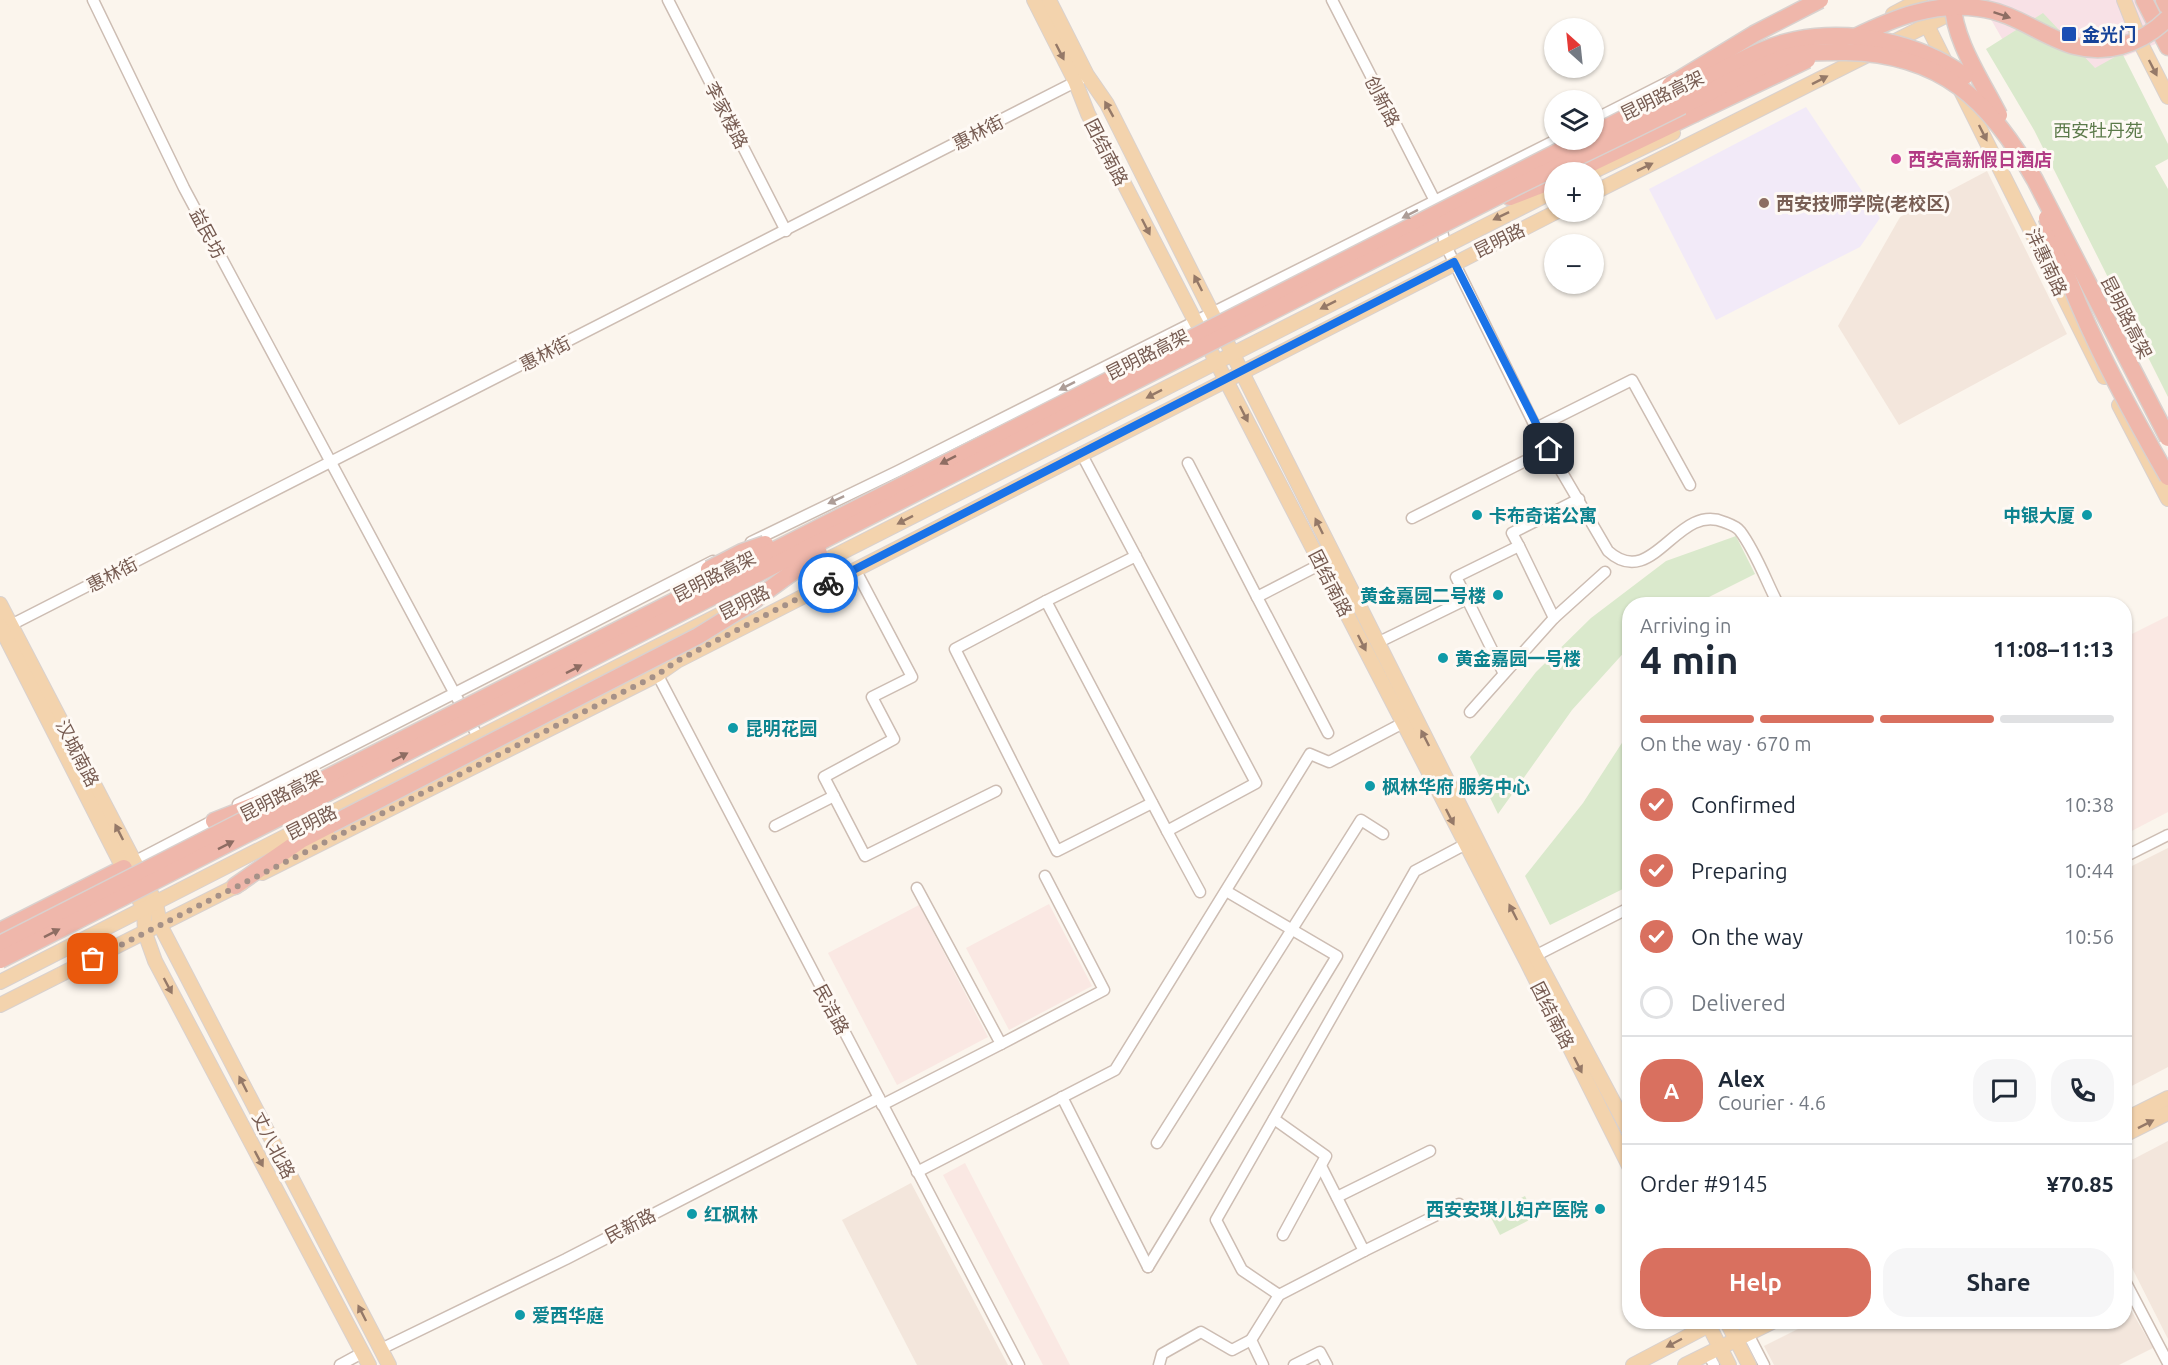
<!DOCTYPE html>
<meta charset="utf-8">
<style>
:root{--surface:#fff;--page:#f6f6f7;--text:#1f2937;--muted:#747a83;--line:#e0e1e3;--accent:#d9705f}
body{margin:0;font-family:Ubuntu,"Noto Sans SC",sans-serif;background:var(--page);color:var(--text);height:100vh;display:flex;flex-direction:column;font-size:22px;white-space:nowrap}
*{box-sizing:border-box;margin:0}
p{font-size:20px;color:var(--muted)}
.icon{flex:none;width:33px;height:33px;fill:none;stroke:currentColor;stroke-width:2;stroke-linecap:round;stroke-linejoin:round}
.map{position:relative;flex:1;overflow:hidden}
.details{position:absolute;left:1622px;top:597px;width:510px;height:732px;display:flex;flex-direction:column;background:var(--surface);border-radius:24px;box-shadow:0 2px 4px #0004}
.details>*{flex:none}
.needle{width:39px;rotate:333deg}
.tools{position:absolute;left:1544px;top:18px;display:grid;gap:12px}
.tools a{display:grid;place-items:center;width:60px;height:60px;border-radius:50%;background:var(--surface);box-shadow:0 2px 4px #0004;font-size:30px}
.pin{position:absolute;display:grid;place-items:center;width:51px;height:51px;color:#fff;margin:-26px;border-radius:12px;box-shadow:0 3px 9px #0006}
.courier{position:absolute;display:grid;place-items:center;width:60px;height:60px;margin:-30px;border:4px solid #1a73e8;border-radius:50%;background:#fff;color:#222;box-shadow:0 2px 8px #0007}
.headline em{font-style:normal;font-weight:600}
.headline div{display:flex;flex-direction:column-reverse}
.headline{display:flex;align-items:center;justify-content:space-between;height:102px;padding:0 18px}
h1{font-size:39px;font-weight:600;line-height:45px}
.bar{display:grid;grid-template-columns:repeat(4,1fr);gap:9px 6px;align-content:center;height:72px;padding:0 18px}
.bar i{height:8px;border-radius:4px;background:var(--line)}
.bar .selected{background:var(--accent)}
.bar p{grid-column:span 4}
.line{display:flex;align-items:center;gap:15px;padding:0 18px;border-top:2px solid var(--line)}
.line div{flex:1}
.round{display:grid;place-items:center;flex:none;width:63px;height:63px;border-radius:24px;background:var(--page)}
ol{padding:0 18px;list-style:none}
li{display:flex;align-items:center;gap:18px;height:66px}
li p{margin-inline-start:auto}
li .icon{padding:6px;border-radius:50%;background:var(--accent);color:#fff;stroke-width:4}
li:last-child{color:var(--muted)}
li i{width:33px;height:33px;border:3px solid var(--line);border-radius:50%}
.cta{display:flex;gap:12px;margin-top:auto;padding:12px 18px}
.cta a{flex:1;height:69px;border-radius:24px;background:var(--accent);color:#fff;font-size:24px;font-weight:600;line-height:69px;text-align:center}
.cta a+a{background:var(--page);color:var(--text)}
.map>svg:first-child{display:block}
</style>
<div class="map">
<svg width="2168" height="1365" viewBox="0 0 2168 1365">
<rect width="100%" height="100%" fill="#fbf5ed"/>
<g fill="#f3e6dc">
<path d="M1987 171 2067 334 1899 425 1838 326 1900 217Z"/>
<path d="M2168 848V1067L2124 1090V870Z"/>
<path d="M2168 1141V1339L2124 1252V1164Z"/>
<path d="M911 1183 1008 1365H917L842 1220Z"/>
<path d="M2124 1298 2153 1348 2119 1365H1774L1764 1346 1812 1322H2124Z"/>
</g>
<g fill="#fae8e3">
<path d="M2168 616V812L2124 835V638Z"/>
<path d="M1049 904 1092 986 1009 1030 966 948Z"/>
<path d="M919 905 988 1037 897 1085 828 953Z"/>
<path d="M965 1163 1070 1365H1043L943 1175Z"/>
</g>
<path fill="#f2eaf8" d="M1806 107 1880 218 1860 247 1716 320 1649 189Z"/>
<path fill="#f8e1e6" d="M1980 0H2168V39L2033 93Z"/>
<g fill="#dae9cc">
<path d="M2043 13 2095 68 2122 53 2168 144V159L2155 166 2168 189V397L2034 130 1986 49Z"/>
<path d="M1736 536 1755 574 1695 604H1629V647L1572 710 1498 814 1470 757 1536 672 1591 618 1666 561Z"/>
<path d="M1629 732V886L1550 925 1525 876 1583 803Z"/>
<path d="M1525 1196 1535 1217 1500 1235 1489 1214Z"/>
</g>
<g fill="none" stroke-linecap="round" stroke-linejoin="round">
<defs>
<g id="minor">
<path d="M93 0 184 188 478 737"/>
<path d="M668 0 786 231"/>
<path d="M1332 0 1435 201 1445 244 1536 428 1608 551C1653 592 1677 502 1724 522 1729 524 1736 526 1740 531 1756 552 1766 581 1778 604"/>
<path d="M1593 120 1674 79"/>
<path d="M1536 428 1632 380 1690 485"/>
<path d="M1081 453 1256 783 1167 831 1046 601 1136 556"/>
<path d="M1188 463 1257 597"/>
<path d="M1412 518 1549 449"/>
<path d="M751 542 898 471 1556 140"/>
<path d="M1519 546 1554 618"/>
<path d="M1321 564 1257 597 1328 733"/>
<path d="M855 569 912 677 872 697 894 739 824 777 865 856 996 791"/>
<path d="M1467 599 1503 672"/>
<path d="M1046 601 955 649 1057 851 1152 803"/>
<path d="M5 628 1081 79"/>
<path d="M1377 643 1467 599 1456 577 1519 546 1512 533 1579 499"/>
<path d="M654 668 1019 1365"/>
<path d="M1470 712 1554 618 1605 572"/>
<path d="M238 804 713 561"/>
<path d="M775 826 834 796"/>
<path d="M1167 831 1200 892"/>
<path d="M2124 857 2168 835"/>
<path d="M128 865 218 818"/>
<path d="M1529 959 1629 908"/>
<path d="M1001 1044 1104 990 1045 876"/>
<path d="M1062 1097 1148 1267"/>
<path d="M882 1105 1001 1044 917 888"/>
<path d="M1274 1119 1326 1156 1283 1235"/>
<path d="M1157 1143 1361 820 1383 834"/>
<path d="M1321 1166 1364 1251 1459 1204"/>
<path d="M917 1172 1115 1070 1310 754 1329 762 1403 723"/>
<path d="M1337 1197 1430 1151"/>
<path d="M1148 1267 1337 956 1226 891"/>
<path d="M2124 1279 2168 1363"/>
<path d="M1279 1295 1242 1270 1216 1220 1415 871 1464 845"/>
<path d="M1748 1334 1764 1365"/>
<path d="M381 1349 566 1259 879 1098"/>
<path d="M1708 1354 1714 1365"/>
<path d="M340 1365 362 1353"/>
<path d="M1159 1365 1162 1354 1201 1332 1232 1350 1251 1340"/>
<path d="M1263 1365 1251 1340 1279 1295 1364 1251"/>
<path d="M1294 1365 1320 1352 1327 1365"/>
</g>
<g id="major">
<path d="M1034 0 1075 81 1088 114 1526 960 1629 1166"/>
<path d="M1049 0 1087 75 1107 104 1535 955 1629 1131"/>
<path d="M2124 0 2143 48 2168 97"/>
<path d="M1893 14 1920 0"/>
<path d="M1927 25 1949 69"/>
<path d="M1961 91 2104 377"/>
<path d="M1592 172 1673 133"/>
<path d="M1593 193 1961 8"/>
<path d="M2119 405 2168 499"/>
<path d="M801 573 1554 191"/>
<path d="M0 604 156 903 160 925 389 1365"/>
<path d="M0 626 144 909 145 933 155 961 369 1365"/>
<path d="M262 873 657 675 677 661 1556 212"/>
<path d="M0 982 725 612"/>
<path d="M0 1005 242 883"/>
<path d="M2124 1120 2168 1098"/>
<path d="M2124 1135 2168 1113"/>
<path d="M1707 1322 1729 1365"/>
<path d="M1727 1322 1749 1365"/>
<path d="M1633 1365 1715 1322"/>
<path d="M1685 1365 1772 1322"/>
</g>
<g id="highway">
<path d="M2144 0 2168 47"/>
<path d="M2164 0 2168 8"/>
<path d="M1573 172 1694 114"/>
<path d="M1510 197 1554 180"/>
<path d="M214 821 260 803"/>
<path d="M235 886 301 840 330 825"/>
<path d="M0 931 124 868"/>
</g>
</defs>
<use href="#minor" stroke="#cdbdb3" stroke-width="13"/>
<use href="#major" stroke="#d9d1ce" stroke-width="16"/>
<use href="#highway" stroke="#d9d1ce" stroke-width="19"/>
<use href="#minor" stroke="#fff" stroke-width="10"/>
<use href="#major" stroke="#f3d3ad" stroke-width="14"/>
<use href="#highway" stroke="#efb7ab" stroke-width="16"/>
<defs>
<g id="highway-bridge">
<path d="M1953 0C1951 36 1983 83 1999 115"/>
<path d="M1855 37C1894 18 1933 2 1978 8 2031 14 2063 62 2121 46 2139 41 2155 31 2168 18"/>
<path d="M1670 85 1754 34 1820 0"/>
<path d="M1694 114 1807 60"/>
<path d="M1593 134C1635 113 1677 91 1720 71 1744 59 1769 45 1795 40 1852 29 1918 42 1965 76"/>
<path d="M2047 218C2074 309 2121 395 2168 477"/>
<path d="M709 569 742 552 765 544"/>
<path d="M330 825 698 636 745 607 819 553"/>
<path d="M0 944 1581 140"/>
<path d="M0 960 1512 189C1567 162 1622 136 1676 109 1711 92 1746 71 1783 58 1803 51 1825 52 1846 52 1942 54 1990 101 2035 180L2168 438"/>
</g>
</defs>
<use href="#highway-bridge" stroke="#d9d1ce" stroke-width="19" stroke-linecap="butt"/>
<use href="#highway-bridge" stroke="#efb7ab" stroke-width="16"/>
</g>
<defs><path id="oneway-solid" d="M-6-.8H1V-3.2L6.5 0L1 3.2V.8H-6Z" transform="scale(1.5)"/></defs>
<g fill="#8e6d63">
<use href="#oneway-solid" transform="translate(2002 15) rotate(19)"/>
<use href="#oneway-solid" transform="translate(948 460) rotate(153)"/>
<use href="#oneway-solid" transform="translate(574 669) rotate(-27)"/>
<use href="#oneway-solid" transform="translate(400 757) rotate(-27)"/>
<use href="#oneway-solid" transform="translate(226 845) rotate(-27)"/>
<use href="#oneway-solid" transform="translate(52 933) rotate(-27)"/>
</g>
<g fill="#957968">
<use href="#oneway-solid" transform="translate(1060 52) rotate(63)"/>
<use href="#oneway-solid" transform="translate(2153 68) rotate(63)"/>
<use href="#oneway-solid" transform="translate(1820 80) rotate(-27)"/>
<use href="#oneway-solid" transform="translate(1109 109) rotate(-119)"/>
<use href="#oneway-solid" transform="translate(1983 133) rotate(63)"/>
<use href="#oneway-solid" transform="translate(1645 167) rotate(-26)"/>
<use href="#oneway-solid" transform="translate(1501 216) rotate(154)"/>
<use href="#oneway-solid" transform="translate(1146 227) rotate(63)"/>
<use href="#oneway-solid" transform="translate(1198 283) rotate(-117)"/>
<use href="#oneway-solid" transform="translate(1328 305) rotate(153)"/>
<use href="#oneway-solid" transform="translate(1154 394) rotate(153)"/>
<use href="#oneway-solid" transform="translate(1244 414) rotate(63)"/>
<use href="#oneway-solid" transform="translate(905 520) rotate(153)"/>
<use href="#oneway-solid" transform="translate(1319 526) rotate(-116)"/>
<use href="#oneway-solid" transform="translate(1362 643) rotate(63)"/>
<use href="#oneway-solid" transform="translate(1425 738) rotate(-117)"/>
<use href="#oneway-solid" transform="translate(1450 817) rotate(63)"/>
<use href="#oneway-solid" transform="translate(119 832) rotate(-117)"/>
<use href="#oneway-solid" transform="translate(1513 912) rotate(-117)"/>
<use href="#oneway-solid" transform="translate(168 986) rotate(62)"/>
<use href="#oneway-solid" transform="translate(1578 1065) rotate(63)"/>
<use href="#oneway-solid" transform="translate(243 1084) rotate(-117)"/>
<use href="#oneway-solid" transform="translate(2146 1124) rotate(-27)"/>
<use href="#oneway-solid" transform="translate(259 1159) rotate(62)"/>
<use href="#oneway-solid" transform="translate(362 1313) rotate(-117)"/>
<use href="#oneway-solid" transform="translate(1674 1343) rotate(152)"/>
</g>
<g fill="#ad9d97">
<use href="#oneway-solid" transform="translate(1410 214) rotate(153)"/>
<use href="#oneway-solid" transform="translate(1067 386) rotate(153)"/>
<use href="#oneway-solid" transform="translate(836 500) rotate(155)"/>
</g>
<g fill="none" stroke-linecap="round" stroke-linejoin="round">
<path stroke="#a59188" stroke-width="6" stroke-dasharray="0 10.8" d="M93 959 657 675 677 661 828 583"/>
<path stroke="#1a73e8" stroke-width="8" d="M828 583 1454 262 1549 449"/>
</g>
<rect fill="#1a4fb4" stroke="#fef9f4" stroke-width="2" x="2061" y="26" width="16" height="16" rx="3"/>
<circle fill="#d1479c" stroke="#fef9f4" stroke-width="2" cx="1896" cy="159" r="6"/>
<circle fill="#8d6e63" stroke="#fef9f4" stroke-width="2" cx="1764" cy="203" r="6"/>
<g fill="#0f9aa8" stroke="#fef9f4" stroke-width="2">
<circle cx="1477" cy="515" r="6"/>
<circle cx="2087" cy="515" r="6"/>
<circle cx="1498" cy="595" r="6"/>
<circle cx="1443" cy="658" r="6"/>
<circle cx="733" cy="728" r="6"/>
<circle cx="1370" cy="786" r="6"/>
<circle cx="1600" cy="1209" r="6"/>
<circle cx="692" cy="1214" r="6"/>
<circle cx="520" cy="1315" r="6"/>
</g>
<g text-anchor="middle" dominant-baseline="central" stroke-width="6" stroke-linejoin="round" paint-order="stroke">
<g font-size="18" font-weight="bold" fill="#164399" stroke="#fef9f4" text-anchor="start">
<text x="2082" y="34">金光门</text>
</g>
<g font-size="18" fill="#765b51" stroke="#fef9f4">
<text transform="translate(1662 95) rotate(-26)">昆明路高架</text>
<text transform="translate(1383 101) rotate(63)">创新路</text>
<text transform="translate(727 115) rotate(63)">李家楼路</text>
<text transform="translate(978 132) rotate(-27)">惠林街</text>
<text transform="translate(1107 152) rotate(63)">团结南路</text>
<text transform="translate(208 233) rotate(62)">益民坊</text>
<text transform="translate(1499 240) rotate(-26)">昆明路</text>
<text transform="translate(2047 262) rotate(65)">沣惠南路</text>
<text transform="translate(2127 317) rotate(63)">昆明路高架</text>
<text transform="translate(545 353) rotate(-27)">惠林街</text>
<text transform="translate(1147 354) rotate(-27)">昆明路高架</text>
<text transform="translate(112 574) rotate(-27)">惠林街</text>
<text transform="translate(714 576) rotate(-27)">昆明路高架</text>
<text transform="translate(1331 583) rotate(63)">团结南路</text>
<text transform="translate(744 602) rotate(-27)">昆明路</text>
<text transform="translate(78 753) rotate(63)">汉城南路</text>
<text transform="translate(281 795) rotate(-27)">昆明路高架</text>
<text transform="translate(311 822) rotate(-27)">昆明路</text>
<text transform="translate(832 1009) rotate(62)">民洁路</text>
<text transform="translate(1553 1015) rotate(63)">团结南路</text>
<text transform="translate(274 1145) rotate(63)">丈八北路</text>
<text transform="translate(630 1225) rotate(-27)">民新路</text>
</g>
<g font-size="18" fill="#5c7a4a" stroke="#fef9f4">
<text x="2098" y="130">西安牡丹苑</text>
</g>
<g font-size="18" font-weight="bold" fill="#b23c85" stroke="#fef9f4" text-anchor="start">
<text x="1908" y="159">西安高新假日酒店</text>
</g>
<g font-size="18" font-weight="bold" fill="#785e54" stroke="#fef9f4" text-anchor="start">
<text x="1776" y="203">西安技师学院(老校区)</text>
</g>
<g font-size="18" font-weight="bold" fill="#0d838f" stroke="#fef9f4" text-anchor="start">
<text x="1489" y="515">卡布奇诺公寓</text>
<text x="2075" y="515" text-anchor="end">中银大厦</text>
<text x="1486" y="595" text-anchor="end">黄金嘉园二号楼</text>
<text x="1455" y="658">黄金嘉园一号楼</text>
<text x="745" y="728">昆明花园</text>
<text x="1382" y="786">枫林华府 服务中心</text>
<text x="1588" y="1209" text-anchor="end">西安安琪儿妇产医院</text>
<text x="704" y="1214">红枫林</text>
<text x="532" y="1315">爱西华庭</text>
</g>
</g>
</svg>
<div class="tools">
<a><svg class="needle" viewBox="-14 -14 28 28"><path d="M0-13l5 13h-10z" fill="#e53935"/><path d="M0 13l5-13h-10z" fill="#747a83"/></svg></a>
<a><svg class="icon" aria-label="layers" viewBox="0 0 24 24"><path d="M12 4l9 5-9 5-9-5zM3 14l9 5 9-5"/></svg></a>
<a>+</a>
<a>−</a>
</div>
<div class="pin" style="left:93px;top:959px;background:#ea580c"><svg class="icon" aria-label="bag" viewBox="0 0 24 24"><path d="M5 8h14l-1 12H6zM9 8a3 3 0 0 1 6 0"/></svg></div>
<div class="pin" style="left:1549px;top:449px;background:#1f2937"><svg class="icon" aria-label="home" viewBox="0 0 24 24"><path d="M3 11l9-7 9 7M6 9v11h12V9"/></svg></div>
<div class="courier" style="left:828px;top:583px"><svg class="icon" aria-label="bike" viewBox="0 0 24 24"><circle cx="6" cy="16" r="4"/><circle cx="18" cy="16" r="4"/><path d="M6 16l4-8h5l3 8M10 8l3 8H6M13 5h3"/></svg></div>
<section class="details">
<div class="headline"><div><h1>4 min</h1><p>Arriving in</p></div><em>11:08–11:13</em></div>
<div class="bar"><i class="selected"></i><i class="selected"></i><i class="selected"></i><i></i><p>On the way · 670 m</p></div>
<ol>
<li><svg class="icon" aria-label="check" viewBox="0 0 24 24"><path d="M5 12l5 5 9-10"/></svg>Confirmed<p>10:38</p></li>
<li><svg class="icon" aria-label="check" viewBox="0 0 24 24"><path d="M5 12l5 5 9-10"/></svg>Preparing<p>10:44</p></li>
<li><svg class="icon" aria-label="check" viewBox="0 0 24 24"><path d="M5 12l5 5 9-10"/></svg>On the way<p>10:56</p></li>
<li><i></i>Delivered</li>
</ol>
<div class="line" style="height:108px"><b class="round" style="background:var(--accent);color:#fff">A</b><div><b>Alex</b><p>Courier · 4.6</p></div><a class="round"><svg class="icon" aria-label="chat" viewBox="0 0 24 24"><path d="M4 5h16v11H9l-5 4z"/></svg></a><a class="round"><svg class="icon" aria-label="phone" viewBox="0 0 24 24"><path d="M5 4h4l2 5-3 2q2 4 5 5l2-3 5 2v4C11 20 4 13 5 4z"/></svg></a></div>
<div class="line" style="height:78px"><div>Order #9145</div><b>¥70.85</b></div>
<div class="cta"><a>Help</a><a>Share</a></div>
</section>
</div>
